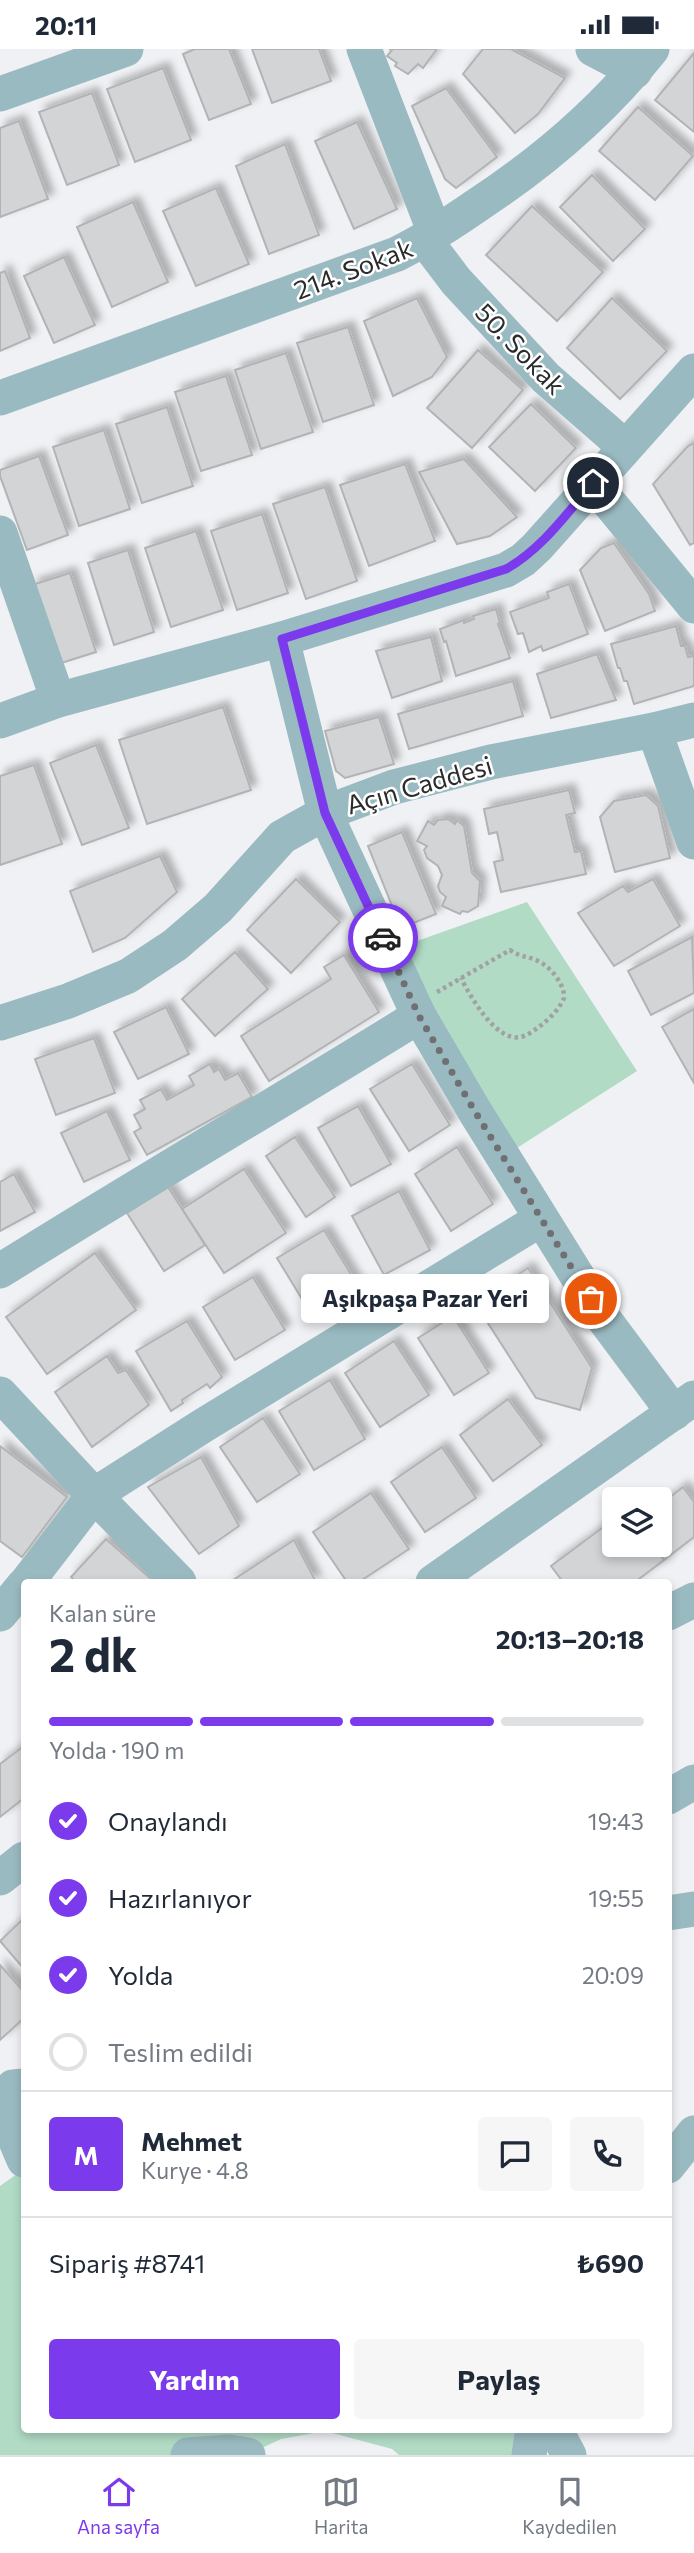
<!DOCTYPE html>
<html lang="tr">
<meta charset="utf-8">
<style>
:root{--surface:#fff;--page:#f6f6f7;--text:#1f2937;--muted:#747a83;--line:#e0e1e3;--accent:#7c3aed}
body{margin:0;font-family:Commissioner,sans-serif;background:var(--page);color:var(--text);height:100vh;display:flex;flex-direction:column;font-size:26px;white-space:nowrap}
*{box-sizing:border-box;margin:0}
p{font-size:23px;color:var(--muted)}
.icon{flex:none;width:38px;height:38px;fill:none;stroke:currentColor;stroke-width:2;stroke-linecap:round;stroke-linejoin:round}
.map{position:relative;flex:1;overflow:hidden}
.drawer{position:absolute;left:21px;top:1530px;width:651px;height:854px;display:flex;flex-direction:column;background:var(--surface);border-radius:7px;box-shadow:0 4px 10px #0003}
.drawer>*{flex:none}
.tools{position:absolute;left:602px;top:1438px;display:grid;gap:14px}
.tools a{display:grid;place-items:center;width:70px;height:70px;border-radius:7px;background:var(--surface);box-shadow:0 4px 10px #0003;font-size:35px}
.pin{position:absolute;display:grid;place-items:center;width:60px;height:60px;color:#fff;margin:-30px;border:4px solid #fff;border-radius:50%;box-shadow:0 2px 7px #0007}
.courier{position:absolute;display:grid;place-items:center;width:70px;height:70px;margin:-35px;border:5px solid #7c3aed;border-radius:50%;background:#fff;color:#222;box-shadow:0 2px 9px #0007}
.bubble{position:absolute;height:49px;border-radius:7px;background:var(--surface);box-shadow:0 4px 10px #0003;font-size:23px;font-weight:700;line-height:49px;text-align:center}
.overview em{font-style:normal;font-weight:700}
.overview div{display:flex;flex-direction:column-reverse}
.overview{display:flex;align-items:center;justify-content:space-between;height:119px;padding:0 28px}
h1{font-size:46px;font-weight:700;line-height:52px}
.bar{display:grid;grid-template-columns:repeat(4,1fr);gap:10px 7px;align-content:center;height:84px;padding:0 28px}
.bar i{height:9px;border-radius:5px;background:var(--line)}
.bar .on{background:var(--accent)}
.bar p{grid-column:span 4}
.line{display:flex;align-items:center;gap:18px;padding:0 28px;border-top:2px solid var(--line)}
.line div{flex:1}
.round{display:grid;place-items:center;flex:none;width:74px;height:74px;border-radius:7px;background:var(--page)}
ol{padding:0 28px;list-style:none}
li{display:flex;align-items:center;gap:21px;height:77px}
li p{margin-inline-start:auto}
li .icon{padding:7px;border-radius:50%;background:var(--accent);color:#fff;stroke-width:4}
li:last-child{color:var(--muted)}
li i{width:38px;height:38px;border:4px solid var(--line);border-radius:50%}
.action{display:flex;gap:14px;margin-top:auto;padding:14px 28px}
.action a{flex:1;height:80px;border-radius:7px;background:var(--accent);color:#fff;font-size:28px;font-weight:700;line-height:80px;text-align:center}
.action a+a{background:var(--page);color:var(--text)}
.status{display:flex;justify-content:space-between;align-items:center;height:49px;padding:0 35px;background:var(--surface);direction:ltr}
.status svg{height:19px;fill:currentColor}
.dock{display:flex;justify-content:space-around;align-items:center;height:98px;border-top:2px solid var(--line);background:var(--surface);font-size:19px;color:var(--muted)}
.dock a{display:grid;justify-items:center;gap:4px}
.dock .on{color:var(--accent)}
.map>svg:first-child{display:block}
</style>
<div class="status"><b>20:11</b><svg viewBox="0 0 49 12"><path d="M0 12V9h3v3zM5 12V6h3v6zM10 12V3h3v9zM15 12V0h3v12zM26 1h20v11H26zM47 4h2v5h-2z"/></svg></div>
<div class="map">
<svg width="694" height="2406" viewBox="0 0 694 2406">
<defs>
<filter id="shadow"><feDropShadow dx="6" dy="-6" stdDeviation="3.5" flood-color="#0004"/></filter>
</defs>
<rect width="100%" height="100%" fill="#f0f1f4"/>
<g fill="#b1dbc5">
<path d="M527 853 637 1022 503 1108 389 902Z"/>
<path d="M24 2120V2380H533L529 2406H399L392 2400 325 2382 281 2390 247 2406H0V2137Z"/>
</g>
<g fill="#d3d4d6" stroke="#b2b3b5" stroke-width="2" filter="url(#shadow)">
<path d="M195 0H229L251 55 209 71 183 5Z"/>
<path d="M252 0H319L331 32 272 54Z"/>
<path d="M389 0H437L423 19 418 15 408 25 395 17 397 14 387 7 392 1Z"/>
<path d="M483 0H511L565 29 538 65 515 84 463 25Z"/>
<path d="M694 4V83L655 51Z"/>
<path d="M163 19 191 91 135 113 107 40Z"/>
<path d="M446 39 497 108 456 139 445 130 412 57Z"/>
<path d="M92 44 119 116 67 136 39 63Z"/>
<path d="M638 58 693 107 655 151 599 102Z"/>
<path d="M19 72 48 150 0 168V79Z"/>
<path d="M357 73 397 160 354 180 315 92Z"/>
<path d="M285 95 319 186 269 205 236 117Z"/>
<path d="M592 126 645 180 613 212 560 158Z"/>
<path d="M216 139 249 215 196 237 163 162Z"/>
<path d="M133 153 168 233 112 258 77 178Z"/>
<path d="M532 157 603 223 557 272 486 206Z"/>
<path d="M64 208 95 276 54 294 24 227Z"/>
<path d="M5 222 30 289 0 302V224Z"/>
<path d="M417 249 447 308 432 328 393 347 364 272Z"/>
<path d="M612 249 667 302 620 350 567 299Z"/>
<path d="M348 278 374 356 323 373 297 294Z"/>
<path d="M478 301 523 341 472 399 427 359Z"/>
<path d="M286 304 313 383 261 400 235 321Z"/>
<path d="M226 327 252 406 201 422 175 343Z"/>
<path d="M531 355 576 399 535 442 489 398Z"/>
<path d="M167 358 193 437 142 454 116 375Z"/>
<path d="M104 381 130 460 79 477 53 398Z"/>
<path d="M694 394V494L690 496 653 435 688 397Z"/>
<path d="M39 407 68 486 27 501 0 427V421Z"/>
<path d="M464 410 517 468 490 487 457 495 419 423Z"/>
<path d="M405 415 435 492 369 517 340 436Z"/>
<path d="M325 438 357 532 306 550 273 455Z"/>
<path d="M262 465 288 544 237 561 211 482Z"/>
<path d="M196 482 223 561 171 578 145 499Z"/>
<path d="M614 494 649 545 655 562 605 582 580 521 601 499Z"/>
<path d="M128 501 154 583 114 596 88 514Z"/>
<path d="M70 524 96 603 58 615 32 536Z"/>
<path d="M569 535 588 585 543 602 541 597 529 603 523 584 518 585 510 563 549 549 547 543Z"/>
<path d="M496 560 500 574 498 575 510 609 456 627 446 592 444 593 440 580 464 571V574L474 570 473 567Z"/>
<path d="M676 577 681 597H685L688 608 694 607V637L634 655 627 632H624L620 619H618L611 595Z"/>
<path d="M431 588 442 632 392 649 376 602Z"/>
<path d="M597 605 616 651 551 669 537 625Z"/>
<path d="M513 632 523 667 409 700 398 665Z"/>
<path d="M223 658 251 741 147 775 119 691Z"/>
<path d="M379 668 394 715 345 729 336 722 325 682Z"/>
<path d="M96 696 129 779 82 796 50 714Z"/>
<path d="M34 716 62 795 0 816V727Z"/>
<path d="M569 741 575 764 566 766 575 803 581 802 586 825 501 843 494 813 503 811 497 783 489 785 484 760Z"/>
<path d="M646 746 658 757 670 809 615 823 600 768 614 752Z"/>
<path d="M448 770 455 775 457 771 464 777 472 824 480 832 478 857 468 863 462 862 460 865 442 857 446 848 440 843 438 837 442 826 438 817 427 809 424 801 427 797 417 792 428 772 434 776 438 771Z"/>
<path d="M402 783 436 865 401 879 368 797Z"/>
<path d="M160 807 177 843 125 889 93 903 70 842Z"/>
<path d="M296 830 340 873 291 924 247 881Z"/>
<path d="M653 830 680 877 614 917 578 864 623 837 628 843Z"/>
<path d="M692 888 694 944 651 966 628 922Z"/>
<path d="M235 903 268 940 215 987 182 950Z"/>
<path d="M344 906 379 963 269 1032 241 987 331 930 324 918Z"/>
<path d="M166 958 189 1005 138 1030 114 983Z"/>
<path d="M694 960V1034L662 978Z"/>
<path d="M94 989 115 1044 56 1066 35 1010Z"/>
<path d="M210 1015 214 1023 219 1020 225 1031 238 1024 252 1048 147 1106 134 1083 141 1079 134 1066 145 1060 140 1051 161 1040 167 1051 194 1036 189 1027Z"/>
<path d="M412 1015 450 1076 409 1102 370 1040Z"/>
<path d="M358 1057 391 1115 351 1137 318 1079Z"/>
<path d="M107 1062 130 1111 84 1133 61 1084Z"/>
<path d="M295 1088 335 1148 306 1168 266 1107Z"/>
<path d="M457 1098 493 1155 451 1182 415 1125Z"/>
<path d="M244 1120 286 1184 224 1224 182 1160Z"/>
<path d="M14 1125 35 1163 0 1182V1133Z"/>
<path d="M168 1138 205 1196 164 1222 127 1164Z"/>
<path d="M399 1142 430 1201 384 1226 352 1167Z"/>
<path d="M324 1181 358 1237 311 1265 277 1209Z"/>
<path d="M95 1204 136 1261 47 1325 6 1268Z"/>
<path d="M528 1219 592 1319 580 1361 536 1349 475 1254Z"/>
<path d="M253 1228 285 1281 235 1311 203 1258Z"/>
<path d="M453 1267 489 1324 454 1346 418 1289Z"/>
<path d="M187 1272 222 1328 210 1339 207 1335 182 1351 183 1354 171 1362 136 1302Z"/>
<path d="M394 1292 429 1346 380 1378 345 1324Z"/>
<path d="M107 1307 118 1324 126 1321 149 1356 92 1398 55 1343Z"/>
<path d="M330 1331 365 1390 314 1421 279 1362Z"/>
<path d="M508 1350 542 1396 493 1432 460 1386Z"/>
<path d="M263 1369 300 1425 257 1453 220 1398Z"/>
<path d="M0 1397 67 1448 22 1508 0 1492Z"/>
<path d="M442 1398 476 1449 425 1483 391 1433Z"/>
<path d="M201 1408 239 1477 199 1505 148 1438Z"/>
<path d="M683 1438 694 1453V1488L664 1511 653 1496H660V1456Z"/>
<path d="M371 1444 409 1500 359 1533H347L313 1483Z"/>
<path d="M614 1470V1496H653L664 1511 635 1533H563L551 1517Z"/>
<path d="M106 1490 152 1531 150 1533H76L71 1528Z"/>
<path d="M294 1491 316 1533H230Z"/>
<path d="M24 1697V1749L0 1768V1715Z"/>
<path d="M24 1869V1920L0 1892Z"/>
<path d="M0 1916 24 1943V1969L0 1991Z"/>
</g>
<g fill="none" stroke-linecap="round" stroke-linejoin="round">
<path stroke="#a1a1a3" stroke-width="4.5" stroke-dasharray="3.5 3.5" stroke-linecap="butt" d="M437 943 510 901C520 908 528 907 538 912 551 918 565 936 564 949 559 961 549 970 539 978 533 982 527 987 520 988 496 993 470 947 461 929"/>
<g stroke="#9abac1" stroke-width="35">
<path d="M364 0 435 184"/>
<path d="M593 0 635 22"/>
<path d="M0 45 126 0"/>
<path d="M425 191 456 232 546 329 625 398"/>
<path d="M0 349 397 205C425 191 450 175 476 157 543 113 602 63 652 0"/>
<path d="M593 434 694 557"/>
<path d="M0 484 58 651"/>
<path d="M282 590 325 764 419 967 474 1061 604 1270 674 1364"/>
<path d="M0 672 58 651 282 590 506 521 523 511 537 498 694 322"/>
<path d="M654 681 694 793"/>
<path d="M0 974 68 952 128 927 175 896 218 859 282 788 325 764 394 738 491 713 654 681 694 671"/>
<path d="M0 1222C139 1135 280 1053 419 967"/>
<path d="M0 1345 94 1446 179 1533"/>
<path d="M27 1533 94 1446 204 1376 541 1170"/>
<path d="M433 1533 694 1349"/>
<path d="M668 1564 694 1551"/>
<path d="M0 1565 24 1536"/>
<path d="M668 1748 694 1733"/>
<path d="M0 1829 24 1810"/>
<path d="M668 1864 694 1860"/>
<path d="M24 2037 13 2038 5 2053 10 2078 24 2111"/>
<path d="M668 2117 694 2084"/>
<path d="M555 2380 569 2406"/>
<path d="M188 2406 229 2403 248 2406"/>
<path d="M529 2406 533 2380"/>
</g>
</g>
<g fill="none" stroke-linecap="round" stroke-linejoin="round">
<path stroke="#707072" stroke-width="7" stroke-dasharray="0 12.6" d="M383 889 419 967 474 1061 591 1250"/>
<path stroke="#7c3aed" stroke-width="9" d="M383 889 325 764 282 590 506 520C542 500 567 464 593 434"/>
</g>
<g text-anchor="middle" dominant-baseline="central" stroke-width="5" stroke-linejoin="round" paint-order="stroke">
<g font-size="26" fill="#2b2b2c" stroke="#fff">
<text transform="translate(353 219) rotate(-21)">214. Sokak</text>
<text transform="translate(521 299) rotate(46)">50. Sokak</text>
<text transform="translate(419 735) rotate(-16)">Açın Caddesi</text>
</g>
</g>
</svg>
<div class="tools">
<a><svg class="icon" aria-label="layers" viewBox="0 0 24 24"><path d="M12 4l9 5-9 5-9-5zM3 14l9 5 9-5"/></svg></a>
</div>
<div class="pin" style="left:591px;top:1250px;background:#ea580c"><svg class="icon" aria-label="bag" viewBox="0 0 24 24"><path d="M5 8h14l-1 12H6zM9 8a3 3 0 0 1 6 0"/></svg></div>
<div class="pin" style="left:593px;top:434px;background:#1f2937"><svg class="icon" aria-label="home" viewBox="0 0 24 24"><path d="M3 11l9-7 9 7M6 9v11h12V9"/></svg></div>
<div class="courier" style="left:383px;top:889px"><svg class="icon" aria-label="car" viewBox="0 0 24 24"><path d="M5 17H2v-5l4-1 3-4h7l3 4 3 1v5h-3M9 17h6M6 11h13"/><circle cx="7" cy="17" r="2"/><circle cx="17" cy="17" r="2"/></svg></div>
<div class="bubble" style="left:301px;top:1225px;width:248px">Aşıkpaşa Pazar Yeri</div>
<section class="drawer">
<div class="overview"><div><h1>2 dk</h1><p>Kalan süre</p></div><em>20:13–20:18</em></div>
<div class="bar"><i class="on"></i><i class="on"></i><i class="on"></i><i></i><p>Yolda · 190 m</p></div>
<ol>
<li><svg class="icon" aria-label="check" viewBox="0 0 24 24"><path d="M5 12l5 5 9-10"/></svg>Onaylandı<p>19:43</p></li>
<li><svg class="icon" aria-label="check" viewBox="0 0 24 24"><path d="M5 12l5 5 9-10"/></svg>Hazırlanıyor<p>19:55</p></li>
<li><svg class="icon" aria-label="check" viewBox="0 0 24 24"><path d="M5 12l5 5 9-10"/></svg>Yolda<p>20:09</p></li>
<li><i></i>Teslim edildi</li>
</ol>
<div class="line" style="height:126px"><b class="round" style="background:var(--accent);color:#fff">M</b><div><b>Mehmet</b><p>Kurye · 4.8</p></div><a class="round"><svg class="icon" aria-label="chat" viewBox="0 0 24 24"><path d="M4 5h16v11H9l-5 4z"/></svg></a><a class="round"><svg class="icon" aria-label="phone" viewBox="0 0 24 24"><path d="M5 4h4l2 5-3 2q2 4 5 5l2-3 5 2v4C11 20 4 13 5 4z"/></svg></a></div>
<div class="line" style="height:91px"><div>Sipariş #8741</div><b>₺690</b></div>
<div class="action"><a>Yardım</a><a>Paylaş</a></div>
</section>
</div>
<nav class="dock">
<a class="on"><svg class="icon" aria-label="home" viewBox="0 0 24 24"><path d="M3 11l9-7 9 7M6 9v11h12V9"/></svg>Ana sayfa</a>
<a><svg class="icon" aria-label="map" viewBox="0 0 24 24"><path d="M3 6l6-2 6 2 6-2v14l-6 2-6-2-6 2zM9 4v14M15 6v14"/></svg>Harita</a>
<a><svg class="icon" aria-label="saved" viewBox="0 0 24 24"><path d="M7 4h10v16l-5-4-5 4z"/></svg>Kaydedilen</a>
</nav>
